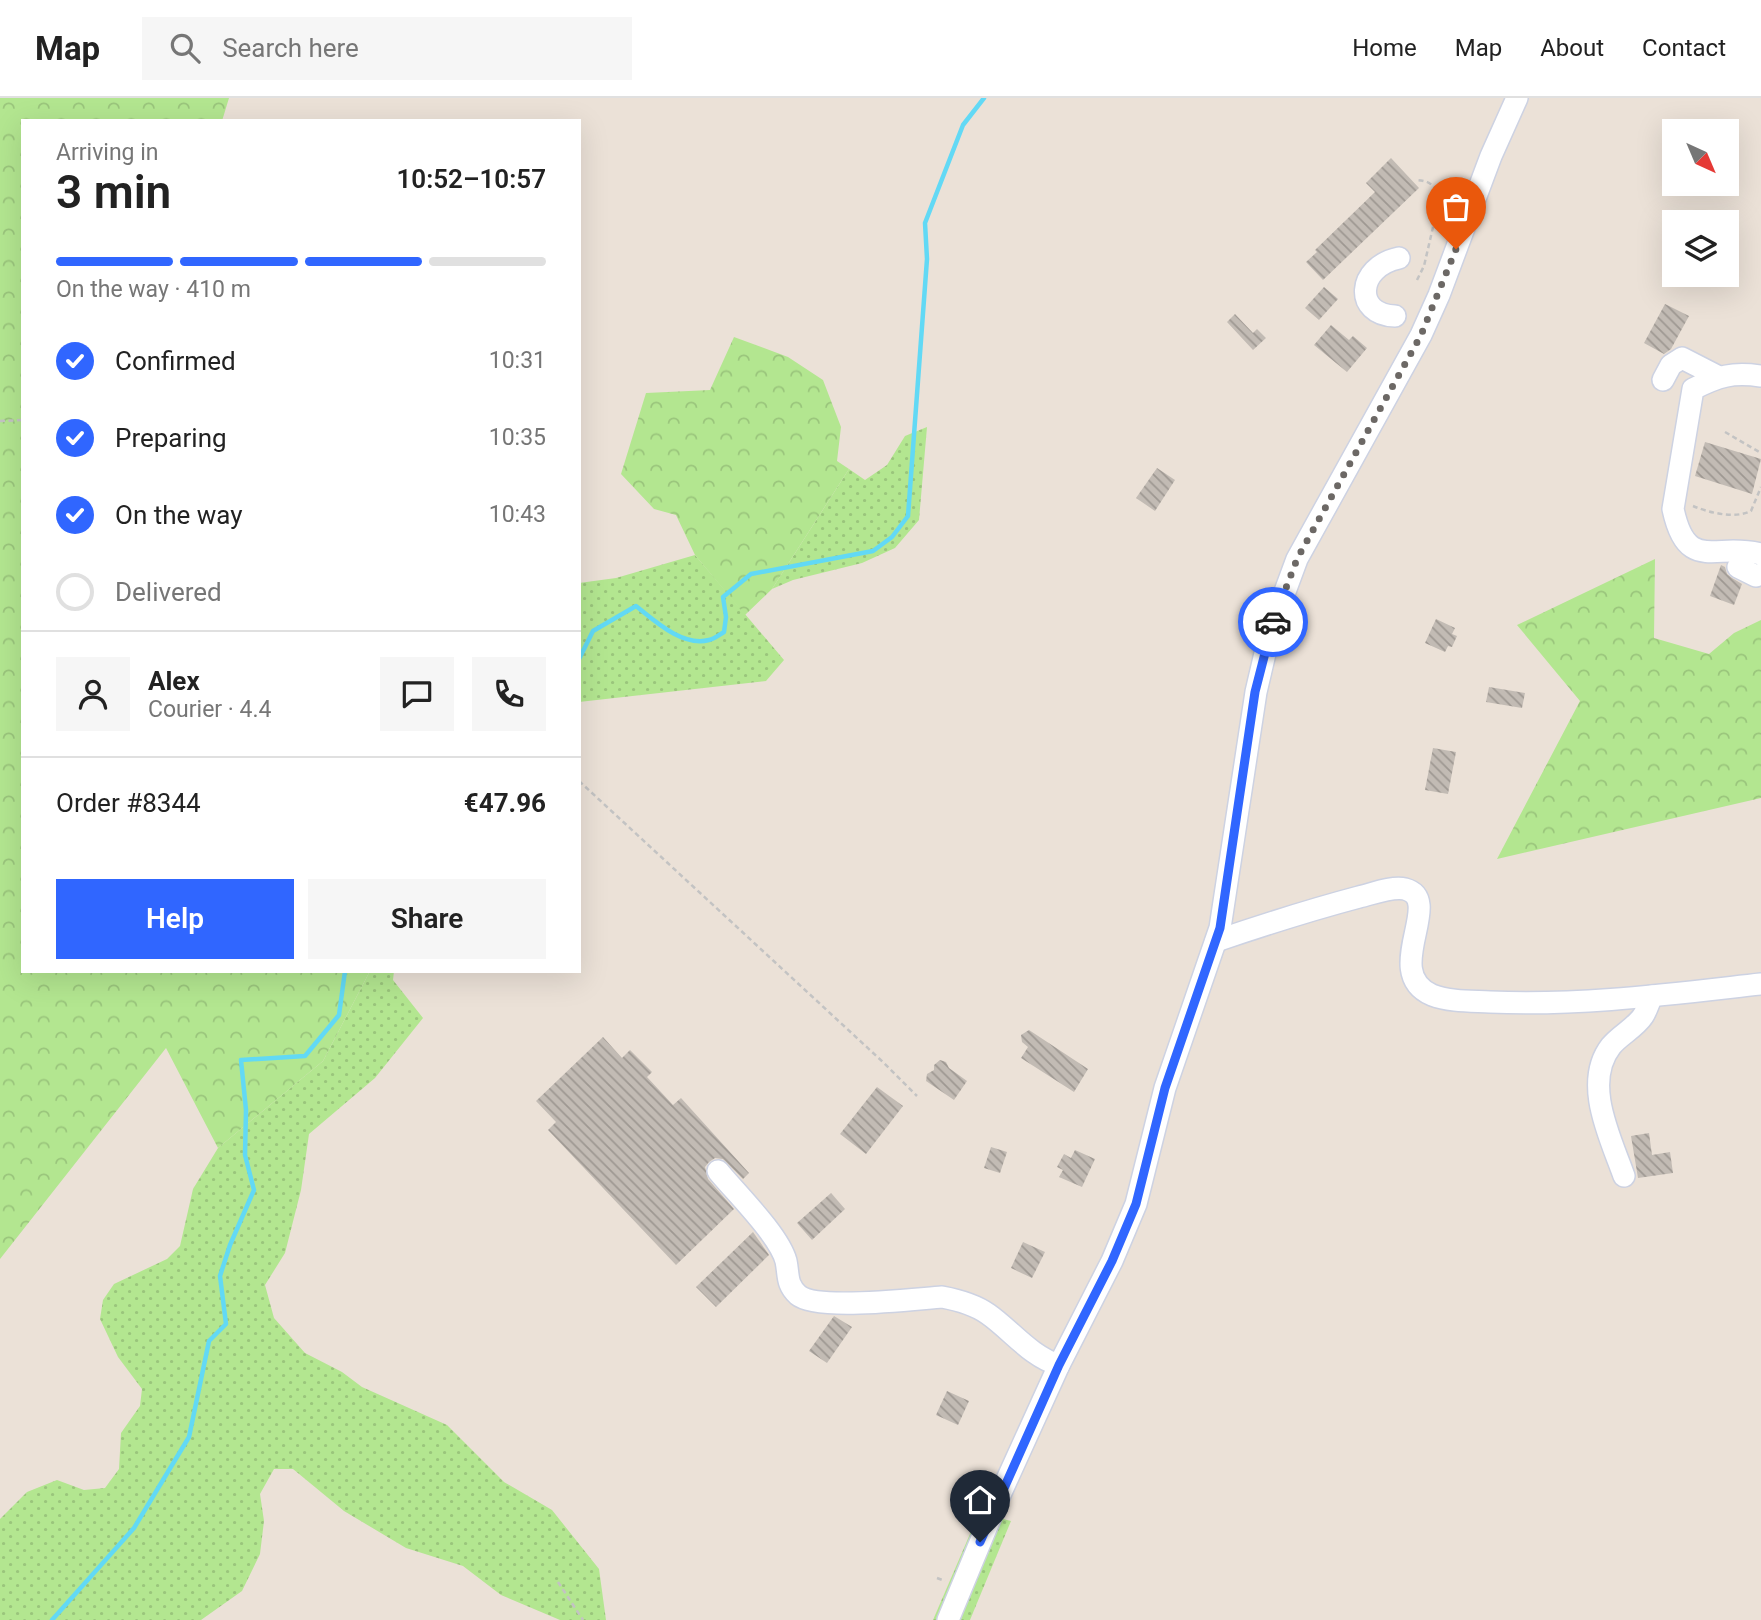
<!DOCTYPE html>
<meta charset="utf-8">
<style>
:root{--surface:#fff;--page:#f6f6f6;--text:#222;--muted:#767676;--line:#e0e0e0;--accent:#3066ff}
body{margin:0;font-family:Roboto,sans-serif;background:var(--page);color:var(--text);height:100vh;display:flex;flex-direction:column;font-size:26px;white-space:nowrap}
*{box-sizing:border-box;margin:0}
p{font-size:23px;color:var(--muted)}
.icon{flex:none;width:38px;height:38px;fill:none;stroke:currentColor;stroke-width:2;stroke-linecap:round;stroke-linejoin:round}
.map{position:relative;flex:1;overflow:hidden}
.details{position:absolute;left:21px;top:21px;width:560px;height:854px;display:flex;flex-direction:column;background:var(--surface);border-radius:0px;box-shadow:0 7px 28px #0002}
.details>*{flex:none}
.needle{width:46px;rotate:136deg}
.controls{position:absolute;left:1662px;top:21px;display:grid;gap:14px}
.controls a{display:grid;place-items:center;width:77px;height:77px;border-radius:0px;background:var(--surface);box-shadow:0 7px 28px #0002;font-size:35px}
.pin{position:absolute;display:grid;place-items:center;width:60px;height:60px;color:#fff;margin:-72px -30px;border-radius:50% 50% 50% 0;rotate:-45deg;box-shadow:0 0 7px #0007}
.pin .icon{rotate:45deg}
.courier{position:absolute;display:grid;place-items:center;width:70px;height:70px;margin:-35px;border:5px solid #3066ff;border-radius:50%;background:#fff;color:#222;box-shadow:0 2px 9px #0007}
.overview em{font-style:normal;font-weight:600}
.overview div{display:flex;flex-direction:column-reverse}
.overview{display:flex;align-items:center;justify-content:space-between;height:119px;padding:0 35px}
h1{font-size:46px;font-weight:600;line-height:52px}
.bar{display:grid;grid-template-columns:repeat(4,1fr);gap:10px 7px;align-content:center;height:84px;padding:0 35px}
.bar i{height:9px;border-radius:5px;background:var(--line)}
.bar .selected{background:var(--accent)}
.bar p{grid-column:span 4}
.line{display:flex;align-items:center;gap:18px;padding:0 35px;border-top:2px solid var(--line)}
.line div{flex:1}
.round{display:grid;place-items:center;flex:none;width:74px;height:74px;border-radius:0px;background:var(--page)}
ol{padding:0 35px;list-style:none}
li{display:flex;align-items:center;gap:21px;height:77px}
li p{margin-inline-start:auto}
li .icon{padding:7px;border-radius:50%;background:var(--accent);color:#fff;stroke-width:4}
li:last-child{color:var(--muted)}
li i{width:38px;height:38px;border:4px solid var(--line);border-radius:50%}
.button{display:flex;gap:14px;margin-top:auto;padding:14px 35px}
.button a{flex:1;height:80px;border-radius:0px;background:var(--accent);color:#fff;font-size:28px;font-weight:600;line-height:80px;text-align:center}
.button a+a{background:var(--page);color:var(--text)}
header{display:flex;align-items:center;gap:42px;box-sizing:border-box;height:98px;padding:0 35px;background:var(--surface);border-bottom:2px solid var(--line)}
header strong{font-size:33px}
nav{display:flex;gap:38px;margin-inline-start:auto;font-size:24px}
.search{width:490px;height:63px;background:var(--page);display:flex;align-items:center;gap:18px;box-sizing:border-box;padding:0 24px;border-radius:0px;color:var(--muted);font-size:26px}
.map>svg:first-child{display:block}
</style>
<header>
<strong>Map</strong>
<div class="search"><svg class="icon" aria-label="search" viewBox="0 0 24 24"><circle cx="10" cy="10" r="6"/><path d="M15 15l6 6"/></svg>Search here</div>
<nav><a>Home</a><a>Map</a><a>About</a><a>Contact</a></nav>
</header>
<div class="map">
<svg width="1761" height="1522" viewBox="0 0 1761 1522">
<defs>
<pattern id="grass-dots" width="8" height="8" patternUnits="userSpaceOnUse" patternTransform="scale(1.75)"><rect width="8" height="8" fill="#b3e690"/><path d="M2 2h.1M6 6h.1" fill="none" stroke="#9ac57c" stroke-width="1.8" stroke-linecap="round"/></pattern>
<pattern id="forest-crowns" width="20" height="18" patternUnits="userSpaceOnUse" patternTransform="scale(1.75)"><rect width="20" height="18" fill="#b3e690"/><path d="M2 6a3 3 0 1 1 6 0M12 15a3 3 0 1 1 6 0" fill="none" stroke="#9ac57c"/></pattern>
<pattern id="building-back-hatch" width="6" height="6" patternUnits="userSpaceOnUse" patternTransform="scale(1.75)"><rect width="6" height="6" fill="#c2bbb4"/><path d="M-1 5l2 2M0 0l6 6M5-1l2 2" fill="none" stroke="#9e9892"/></pattern>
</defs>
<rect width="100%" height="100%" fill="#ebe1d7"/>
<g fill="url(#grass-dots)">
<path d="M927 329 919 422 895 450 862 465 793 482 772 491 849 371 865 382 887 367 905 338Z"/>
<path d="M695 457 784 562 766 583 579 604V485L616 480Z"/>
<path d="M370 873H394L393 882 423 920 375 980 309 1036 301 1092 285 1155 265 1187 274 1220 305 1255 342 1274 362 1289 447 1327 504 1384 552 1412 599 1471 606 1522H560L501 1497 463 1468 406 1450 344 1413 293 1371H274L260 1396 264 1423 260 1456 242 1493 201 1522H0V1421L27 1394 57 1382 84 1392 105 1390 119 1371 121 1335 140 1308 142 1291 118 1259 100 1221 103 1202 114 1186 167 1161 180 1148 193 1091 218 1050 323 963Z"/>
<path d="M979 1415 1011 1423 970 1522H933Z"/>
</g>
<g fill="url(#forest-crowns)">
<path d="M0 0H229L222 23H23V873H370L323 963 218 1050 166 950 0 1161Z"/>
<path d="M734 239 788 259 823 282 841 329 837 363 849 371 772 491 745 517 695 457 676 417 654 411 621 376 646 295 710 292Z"/>
<path d="M1655 461 1654 540 1709 556 1734 535 1761 522V700L1497 761 1580 603 1517 527Z"/>
</g>
<g fill="none" stroke-linecap="round" stroke-linejoin="round">
<g stroke="#62d9f5" stroke-width="4.5">
<path d="M579 561 593 533 636 508C655 523 682 549 709 542 714 541 719 537 724 534L726 519 723 499 751 476 873 453 892 439 908 418 927 161 925 125 963 27 984 0"/>
<path d="M52 1522 134 1430 189 1339 209 1243 226 1226 220 1178 230 1147 254 1092 245 1057 246 1012 241 962 305 958 339 917 345 873"/>
</g>
</g>
<g fill="url(#building-back-hatch)">
<path d="M1391 60 1419 90 1323 182 1306 164 1317 154 1315 152 1375 94 1366 85Z"/>
<path d="M1324 189 1338 201 1319 222 1305 210Z"/>
<path d="M1665 206 1689 218 1671 251 1664 256 1644 245Z"/>
<path d="M1235 216 1253 235 1257 231 1266 240 1253 252 1227 224Z"/>
<path d="M1331 227 1349 242 1353 238 1367 250 1347 274 1314 247Z"/>
<path d="M1705 344 1761 361 1752 396 1695 378Z"/>
<path d="M1157 370 1175 382 1155 413 1136 400Z"/>
<path d="M1721 467 1725 469 1727 476 1732 480 1742 486 1734 507 1710 498Z"/>
<path d="M1436 521 1455 530 1452 536 1457 538 1452 549 1448 548 1445 554 1425 545Z"/>
<path d="M1489 589 1525 595 1522 610 1486 604Z"/>
<path d="M1433 650 1456 654 1448 696 1425 692Z"/>
<path d="M1029 932 1088 971 1074 994 1021 960 1028 949 1022 944 1021 937Z"/>
<path d="M603 939 622 960 630 952 652 974 647 979 673 1007 681 1000 749 1075 743 1081 723 1061 715 1060 709 1064 705 1069 708 1081 734 1111 676 1167 548 1032 556 1024 536 1003Z"/>
<path d="M940 962 946 964 949 970 967 983 954 1002 926 983 927 976 934 972V967Z"/>
<path d="M877 989 903 1008 866 1056 840 1036Z"/>
<path d="M1649 1035 1652 1057 1670 1054 1673 1075 1638 1080 1631 1038Z"/>
<path d="M991 1049 1007 1054 1000 1075 984 1070Z"/>
<path d="M1075 1052 1095 1061 1082 1089 1059 1079 1063 1072 1057 1069 1064 1056 1071 1060Z"/>
<path d="M831 1095 845 1111 812 1142 797 1125Z"/>
<path d="M753 1134 769 1157 716 1209 696 1189Z"/>
<path d="M1023 1144 1045 1154 1032 1180 1011 1170Z"/>
<path d="M834 1218 852 1229 827 1265 809 1253Z"/>
<path d="M947 1293 969 1303 958 1327 936 1317Z"/>
</g>
<g fill="none" stroke-linecap="round" stroke-linejoin="round">
<defs>
<g id="minor">
<path d="M1395 218C1354 217 1356 169 1399 160"/>
<path d="M1761 278C1732 274 1719 278 1693 291L1673 411C1687 476 1715 444 1761 456"/>
<path d="M1663 282 1671 267 1682 260 1719 279"/>
<path d="M1738 469 1756 478 1761 476"/>
<path d="M1216 843C1263 827 1310 812 1359 799 1372 796 1392 788 1405 791 1446 802 1380 874 1432 897 1450 904 1472 903 1490 904 1581 908 1671 896 1761 886"/>
<path d="M718 1073C736 1095 779 1137 786 1163 789 1177 786 1186 798 1197 817 1213 914 1201 942 1199 958 1202 974 1206 988 1216 1011 1232 1031 1259 1059 1267"/>
<path d="M1624 1078C1611 1041 1582 985 1611 948 1620 937 1635 930 1643 918 1647 912 1649 904 1652 898"/>
<path d="M948 1522 999 1399 1059 1267 1112 1163 1136 1106 1165 990 1220 830 1256 594 1270 534 1297 461 1421 237 1439 197 1491 58 1517 0"/>
</g>
</defs>
<use href="#minor" stroke="#cdd2e2" stroke-width="24"/>
<g stroke="#c3c3c3" stroke-width="2.5" stroke-dasharray="5 3.5" stroke-linecap="butt">
<path d="M1417 182 1424 168 1440 99C1434 87 1430 83 1417 82"/>
<path d="M0 323 23 322"/>
<path d="M1725 334 1761 355"/>
<path d="M1693 408C1710 415 1735 421 1751 413L1761 389"/>
<path d="M579 683 884 965 917 998"/>
<path d="M937 1480 945 1483"/>
<path d="M558 1484 583 1522"/>
</g>
<use href="#minor" stroke="#fff" stroke-width="21"/>
</g>
<g fill="none" stroke-linecap="round" stroke-linejoin="round">
<path stroke="#6c6865" stroke-width="7" stroke-dasharray="0 12.6" d="M1273 524 1297 461 1421 237 1456 151"/>
<path stroke="#3066ff" stroke-width="9" d="M980 1444 1059 1267 1112 1163 1136 1106 1165 990 1220 830 1255 594 1273 524"/>
</g>
</svg>
<div class="controls">
<a><svg class="needle" viewBox="-14 -14 28 28"><path d="M0-13l5 13h-10z" fill="#e53935"/><path d="M0 13l5-13h-10z" fill="#767676"/></svg></a>
<a><svg class="icon" aria-label="layers" viewBox="0 0 24 24"><path d="M12 4l9 5-9 5-9-5zM3 14l9 5 9-5"/></svg></a>
</div>
<div class="pin" style="left:1456px;top:151px;background:#ea580c"><svg class="icon" aria-label="bag" viewBox="0 0 24 24"><path d="M5 8h14l-1 12H6zM9 8a3 3 0 0 1 6 0"/></svg></div>
<div class="pin" style="left:980px;top:1444px;background:#1f2937"><svg class="icon" aria-label="home" viewBox="0 0 24 24"><path d="M3 11l9-7 9 7M6 9v11h12V9"/></svg></div>
<div class="courier" style="left:1273px;top:524px"><svg class="icon" aria-label="car" viewBox="0 0 24 24"><path d="M5 17H2v-5l4-1 3-4h7l3 4 3 1v5h-3M9 17h6M6 11h13"/><circle cx="7" cy="17" r="2"/><circle cx="17" cy="17" r="2"/></svg></div>
<section class="details">
<div class="overview"><div><h1>3 min</h1><p>Arriving in</p></div><em>10:52–10:57</em></div>
<div class="bar"><i class="selected"></i><i class="selected"></i><i class="selected"></i><i></i><p>On the way · 410 m</p></div>
<ol>
<li><svg class="icon" aria-label="check" viewBox="0 0 24 24"><path d="M5 12l5 5 9-10"/></svg>Confirmed<p>10:31</p></li>
<li><svg class="icon" aria-label="check" viewBox="0 0 24 24"><path d="M5 12l5 5 9-10"/></svg>Preparing<p>10:35</p></li>
<li><svg class="icon" aria-label="check" viewBox="0 0 24 24"><path d="M5 12l5 5 9-10"/></svg>On the way<p>10:43</p></li>
<li><i></i>Delivered</li>
</ol>
<div class="line" style="height:126px"><a class="round"><svg class="icon" aria-label="person" viewBox="0 0 24 24"><circle cx="12" cy="8" r="4"/><path d="M4 21q1-7 8-7t8 7"/></svg></a><div><b>Alex</b><p>Courier · 4.4</p></div><a class="round"><svg class="icon" aria-label="chat" viewBox="0 0 24 24"><path d="M4 5h16v11H9l-5 4z"/></svg></a><a class="round"><svg class="icon" aria-label="phone" viewBox="0 0 24 24"><path d="M5 4h4l2 5-3 2q2 4 5 5l2-3 5 2v4C11 20 4 13 5 4z"/></svg></a></div>
<div class="line" style="height:91px"><div>Order #8344</div><b>€47.96</b></div>
<div class="button"><a>Help</a><a>Share</a></div>
</section>
</div>
